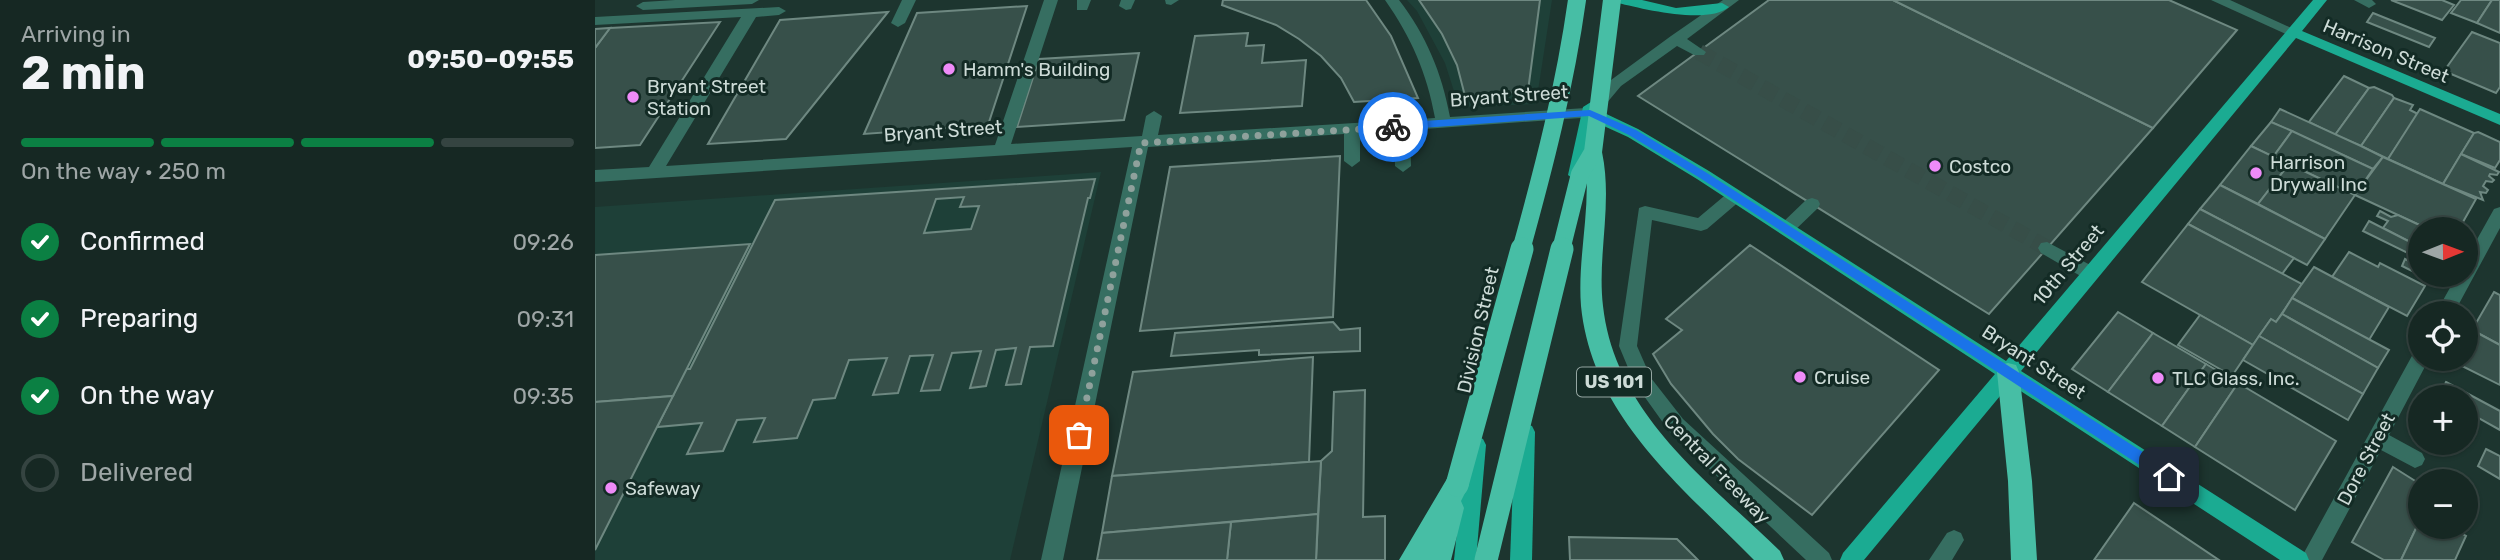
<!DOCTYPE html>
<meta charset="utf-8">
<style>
:root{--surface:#162823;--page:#1f302b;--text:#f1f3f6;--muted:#9ea6a6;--line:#354441;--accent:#0b8043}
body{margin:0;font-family:Rubik,sans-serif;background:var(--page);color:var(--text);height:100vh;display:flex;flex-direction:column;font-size:26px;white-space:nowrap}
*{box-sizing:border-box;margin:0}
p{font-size:23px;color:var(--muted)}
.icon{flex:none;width:38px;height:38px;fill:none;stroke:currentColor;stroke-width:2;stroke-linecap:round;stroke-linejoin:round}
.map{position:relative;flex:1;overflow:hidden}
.details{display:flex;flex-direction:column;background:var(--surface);width:595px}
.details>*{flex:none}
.needle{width:46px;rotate:89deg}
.controls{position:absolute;left:1813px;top:217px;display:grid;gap:14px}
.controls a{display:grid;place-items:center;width:70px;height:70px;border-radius:50%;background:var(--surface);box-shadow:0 2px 5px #0004,0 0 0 2px var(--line);font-size:35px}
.pin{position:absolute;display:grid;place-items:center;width:60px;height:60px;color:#fff;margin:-30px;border-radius:14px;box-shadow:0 4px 10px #0006}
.courier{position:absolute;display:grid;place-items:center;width:70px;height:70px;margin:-35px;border:5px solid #1a73e8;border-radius:50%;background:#fff;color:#222;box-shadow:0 2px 9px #0007}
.head em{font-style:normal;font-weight:700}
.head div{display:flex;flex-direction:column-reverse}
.head{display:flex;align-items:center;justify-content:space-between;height:119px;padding:0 21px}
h1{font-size:46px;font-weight:700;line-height:52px}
.bar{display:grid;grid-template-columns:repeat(4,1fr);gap:10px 7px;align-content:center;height:84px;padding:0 21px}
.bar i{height:9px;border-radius:5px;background:var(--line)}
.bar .selected{background:var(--accent)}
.bar p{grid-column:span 4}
ol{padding:0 21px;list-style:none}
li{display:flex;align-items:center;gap:21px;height:77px}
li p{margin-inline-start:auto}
li .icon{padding:7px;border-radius:50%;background:var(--accent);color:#fff;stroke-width:4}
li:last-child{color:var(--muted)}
li i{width:38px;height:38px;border:4px solid var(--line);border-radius:50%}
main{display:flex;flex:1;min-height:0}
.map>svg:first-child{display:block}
</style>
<main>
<section class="details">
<div class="head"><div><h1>2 min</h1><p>Arriving in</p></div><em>09:50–09:55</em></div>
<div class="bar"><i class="selected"></i><i class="selected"></i><i class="selected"></i><i></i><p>On the way · 250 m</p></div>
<ol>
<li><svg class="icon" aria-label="check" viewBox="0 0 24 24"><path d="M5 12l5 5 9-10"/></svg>Confirmed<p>09:26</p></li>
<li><svg class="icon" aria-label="check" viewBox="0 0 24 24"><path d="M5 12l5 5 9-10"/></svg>Preparing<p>09:31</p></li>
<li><svg class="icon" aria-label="check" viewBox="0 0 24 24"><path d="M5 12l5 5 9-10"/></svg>On the way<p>09:35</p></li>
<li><i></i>Delivered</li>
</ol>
</section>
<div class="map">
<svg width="1905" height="560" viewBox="0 0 1905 560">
<rect width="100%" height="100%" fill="#1d352f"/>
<g fill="#1e4038">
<path d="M812 0H957L941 104 864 107 850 63 822 11Z"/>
<path d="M506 172 415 560H0V207Z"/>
</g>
<g fill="#37504a" stroke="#6e8881" stroke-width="2" fill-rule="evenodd">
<path d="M628 0H771L796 36 823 98 759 102 746 78 726 56 704 39 681 25 627 5Z"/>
<path d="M824 0H945L933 91 870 96 862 65 847 34Z"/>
<path d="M1174 0H1298L1558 128 1394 314 1043 96Z"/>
<path d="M1298 0H1574L1642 30 1558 128Z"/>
<path d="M1796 0H1847L1859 5 1847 20Z"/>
<path d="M1866 0H1897L1882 23 1856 13Z"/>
<path d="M1897 0H1905V33L1882 23Z"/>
<path d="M432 6 393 125 269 134 322 13Z"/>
<path d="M293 12 191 139 113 144 185 20Z"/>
<path d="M1778 13 1840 38 1834 47 1772 22Z"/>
<path d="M125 22 45 145 0 148V48L15 28Z"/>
<path d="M15 28 0 48V29Z"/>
<path d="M1877 32 1905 43V87L1901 93 1849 71Z"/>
<path d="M653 33 651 46 669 45 667 63 711 60 707 106 585 113 600 36Z"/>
<path d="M544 53 529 120 422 127 444 59Z"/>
<path d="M1749 76 1774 88 1740 135 1714 122Z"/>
<path d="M1779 87 1797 95 1799 98 1766 146 1740 135 1774 88Z"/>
<path d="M1799 98 1818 105 1815 110 1823 114 1793 159 1766 146Z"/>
<path d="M1685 109 1766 146 1788 157 1778 169 1676 122Z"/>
<path d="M1825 109 1879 133 1848 184 1793 159Z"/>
<path d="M1676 122 1697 131 1678 157 1656 146Z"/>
<path d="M1697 131 1778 169 1760 195 1678 157Z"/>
<path d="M1883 132 1905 142V160L1900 168 1866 154 1879 133Z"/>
<path d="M1656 146 1694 164 1663 204 1625 185Z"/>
<path d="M1866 154 1904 172 1902 175 1895 174 1894 176 1899 180 1897 182 1891 181 1888 186 1893 190 1891 193 1885 192 1888 200 1848 184Z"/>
<path d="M745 156 738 317 545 331 575 167Z"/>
<path d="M1788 157 1881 199 1864 229H1833L1760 195Z"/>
<path d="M1694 164 1760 195 1730 239 1663 204Z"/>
<path d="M500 179 495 198H493L458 346 435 347 426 384 411 385 421 348 401 350 391 386 375 388 386 351 357 353 345 390 326 391 338 355 315 356 303 393 278 395 292 358 254 360 240 398 218 400 202 438 159 442 170 418 142 420 128 451 92 454 107 423 62 427 91 369H95L180 200ZM369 197 365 207 384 206 376 229 329 233 341 199Z"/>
<path d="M1625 185 1730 239 1712 265 1605 209Z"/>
<path d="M1605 209 1699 258 1687 274 1593 224Z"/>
<path d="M1785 211 1796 217 1803 215 1833 229H1825V247L1788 228 1793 221 1782 216Z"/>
<path d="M1774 221 1825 247V259L1768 231Z"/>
<path d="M1593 224 1707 284 1681 322 1676 319 1658 345 1547 282Z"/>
<path d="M155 244 78 396 0 402V255Z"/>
<path d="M1155 245 1344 370 1217 515 1143 459 1118 434 1076 384 1058 354 1087 330 1071 319Z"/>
<path d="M1754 252 1783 267 1785 263 1830 286 1812 316 1737 277Z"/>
<path d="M1810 259 1825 267 1821 273 1807 266Z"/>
<path d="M1719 267 1794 307 1774 340 1697 298Z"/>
<path d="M1899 292 1905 295V345L1877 330Z"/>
<path d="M1697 298 1794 350 1783 368 1687 314Z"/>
<path d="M1523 312 1558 333 1513 392 1477 369Z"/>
<path d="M1687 314 1783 368 1768 394 1664 336 1676 319 1681 322Z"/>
<path d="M1605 315 1658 345 1637 376 1583 345Z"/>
<path d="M738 322 745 330 765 328V351L664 355V350L576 356 580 333Z"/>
<path d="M1877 330 1905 345V385L1861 363 1863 359H1871V343Z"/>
<path d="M1558 333 1611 364 1567 426 1513 392Z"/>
<path d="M1664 336 1768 394 1753 420 1648 360Z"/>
<path d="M718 357 714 462 517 476 538 372Z"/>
<path d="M1611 364 1643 383 1600 447 1567 426Z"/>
<path d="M1851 382 1905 411V430L1871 411V397L1844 396Z"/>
<path d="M1643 383 1741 441 1700 510 1600 447Z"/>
<path d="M770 390 768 517 790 516V560H721L726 461 737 451 739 392Z"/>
<path d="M78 396 62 427 0 550V402Z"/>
<path d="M1891 449 1905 456V479L1883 466Z"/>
<path d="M726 461 723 514 507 533 517 476Z"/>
<path d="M1798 467 1825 484V520L1806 560H1789L1757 542Z"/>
<path d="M1539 503 1624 560H1499Z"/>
<path d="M723 514 721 560H632L636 522Z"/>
<path d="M1825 520V527H1855L1871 536 1860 560H1806Z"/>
<path d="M636 522 632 560H502L507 533Z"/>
<path d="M974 537 1082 539 1103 560H975Z"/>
</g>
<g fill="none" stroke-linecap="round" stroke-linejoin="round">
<path stroke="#374e48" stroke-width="16" stroke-dasharray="16 8" stroke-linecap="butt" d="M1104 52 1452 248"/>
<g fill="#366e61" fill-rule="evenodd">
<path d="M80 0H164L157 4 48 10 41 6 48 2Z"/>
<path d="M307 0H321L310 23 303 27 296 23Z"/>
<path d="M449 0H463L416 144 547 136 551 116 559 111 567 116 563 135 840 118C832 73 816 37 790 0H804C831 35 847 73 855 117L991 108 1016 80 1076 36 1128 0H1144L1092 39 1111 52 1109 55H1099L1082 46 1026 86 1000 117 815 130 816 166 808 172 800 166 799 131 765 133V161L757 167 749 161V134L553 147 468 560H446L537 147 0 182V170L54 167 146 17 0 25V17L184 7 191 11 184 15 161 17 71 166 400 145Z"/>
<path d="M482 0H496L492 10H482Z"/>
<path d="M526 0H540L536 9 531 10 524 6Z"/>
<path d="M570 0H584L576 5 571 4Z"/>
<path d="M1616 0H1635L1705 32 1698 36 1693 35Z"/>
<path d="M1759 0H1777L1781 4 1774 8Z"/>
<path d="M1140 190 1146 192 1148 196 1146 200 1112 229 1106 231 1057 220 1042 346 1056 378 1088 419 1234 553 1237 560H1211L1074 431 1039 382 1024 346 1044 208 1050 206 1103 218 1134 192Z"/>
<path d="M1217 198 1223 200 1225 204 1223 208 1197 233H1185L1183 229 1185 225 1211 200Z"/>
<path d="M1905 207V228L1859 313H1841L1862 275H1871V259L1899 209Z"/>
<path d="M1452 242 1501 268 1504 273 1501 278H1489L1446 253 1443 248 1446 243Z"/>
<path d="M1825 351V359H1834L1794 435 1827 453 1830 459 1827 465 1820 468 1786 450 1727 560H1705L1818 354Z"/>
<path d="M1359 530 1366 533 1369 540 1357 560H1334L1352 533Z"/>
</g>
<g fill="#1bab92" fill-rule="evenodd">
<path d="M1021 0H1047L1081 8 1127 3 1134 7C1113 25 1048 9 1023 3Z"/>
<path d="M1718 0H1732L1707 31 1905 114V125L1701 38 1426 371 1711 553 1714 560H1685L1415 384 1269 560H1245L1248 553 1400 374 1102 179 1033 137 1000 122 989 175 981 181 973 175 988 107 996 102 1001 103 1003 110 1043 129 1114 171 1411 361Z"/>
<path d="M930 424 937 426 940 432 937 560H915L920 432 923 426Z"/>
<path d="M881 436 888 439 891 445 881 560H859L871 445 874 439Z"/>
</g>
<g fill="#47bea5" fill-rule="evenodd">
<path d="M998 145 1005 147 1007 152C1018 204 1002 255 1008 306 1020 414 1113 481 1185 551L1189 560H1159C1086 486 997 416 986 306 982 254 998 204 989 152L991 147Z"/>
<path d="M1413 363 1421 365 1424 372 1437 481 1442 560H1416L1413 481 1402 372 1405 365Z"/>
<path d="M862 474 871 477 874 485 866 501 869 508 856 560H804L853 477Z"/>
</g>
<g stroke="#47bea5" stroke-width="18">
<path d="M926 250C949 167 970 86 982 0"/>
<path d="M966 250 985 174 998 152 1017 0"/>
</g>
<g stroke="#47bea5" stroke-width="23">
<path d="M862 485 927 249"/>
<path d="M891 560 967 249"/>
</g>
</g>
<path fill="#1a73e8" d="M995 110 1041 130 1112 173 1579 472V481H1569L1105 178 1034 135 994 116 798 130 793 127 798 123Z"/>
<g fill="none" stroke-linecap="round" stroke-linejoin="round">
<path stroke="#8fa19c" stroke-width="7" stroke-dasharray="0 12.6" d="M484 435 546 143 798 127"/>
</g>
<g fill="#ee8bf8" stroke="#132b25" stroke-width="2.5">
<circle cx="354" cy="69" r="7"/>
<circle cx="38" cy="97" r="7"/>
<circle cx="1340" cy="166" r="7"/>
<circle cx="1661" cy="173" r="7"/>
<circle cx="1205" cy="377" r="7"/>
<circle cx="1563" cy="378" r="7"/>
<circle cx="16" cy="488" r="7"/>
</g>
<g text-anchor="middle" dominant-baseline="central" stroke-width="6" stroke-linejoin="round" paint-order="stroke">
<rect fill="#132b25" stroke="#95a6a2" stroke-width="2" x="982" y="367.5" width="74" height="29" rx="5"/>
<g font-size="18" font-weight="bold" fill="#cddbd7">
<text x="1019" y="382">US 101</text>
</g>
<g font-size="19" fill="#cddbd7" stroke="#132b25">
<text transform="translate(1791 51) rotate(23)">Harrison Street</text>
<text transform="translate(914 96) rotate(-4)">Bryant Street</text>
<text transform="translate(348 131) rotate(-4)">Bryant Street</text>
<text transform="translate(1473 265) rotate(-50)">10th Street</text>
<text transform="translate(883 330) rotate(-77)">Division Street</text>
<text transform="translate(1439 362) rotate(33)">Bryant Street</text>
<text transform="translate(1771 459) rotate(-62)">Dore Street</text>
<text transform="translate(1122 469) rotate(46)">Central Freeway</text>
</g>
<g font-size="19" fill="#cddbd7" stroke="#132b25" text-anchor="start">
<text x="368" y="69">Hamm's Building</text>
<text x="52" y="86">Bryant Street<tspan x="52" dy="22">Station</tspan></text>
<text x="1675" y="162">Harrison<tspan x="1675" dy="22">Drywall Inc</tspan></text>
<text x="1354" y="166">Costco</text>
<text x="1219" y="377">Cruise</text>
<text x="1577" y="378">TLC Glass, Inc.</text>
<text x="30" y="488">Safeway</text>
</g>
</g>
</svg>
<div class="controls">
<a><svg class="needle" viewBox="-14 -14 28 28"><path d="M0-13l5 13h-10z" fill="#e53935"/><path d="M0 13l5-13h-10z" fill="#9ea6a6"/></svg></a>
<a><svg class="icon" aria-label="locate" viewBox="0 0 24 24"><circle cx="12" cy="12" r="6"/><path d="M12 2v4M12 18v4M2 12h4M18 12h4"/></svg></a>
<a>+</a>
<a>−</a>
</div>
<div class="pin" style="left:484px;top:435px;background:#ea580c"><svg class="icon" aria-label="bag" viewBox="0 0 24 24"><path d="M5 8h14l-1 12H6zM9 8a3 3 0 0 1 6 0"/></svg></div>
<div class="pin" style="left:1574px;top:477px;background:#1f2937"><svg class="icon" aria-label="home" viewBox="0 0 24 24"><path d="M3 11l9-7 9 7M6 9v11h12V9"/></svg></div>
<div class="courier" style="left:798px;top:127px"><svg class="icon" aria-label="bike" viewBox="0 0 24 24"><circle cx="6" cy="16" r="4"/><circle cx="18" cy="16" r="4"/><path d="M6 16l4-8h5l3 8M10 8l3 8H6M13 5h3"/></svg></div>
</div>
</main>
